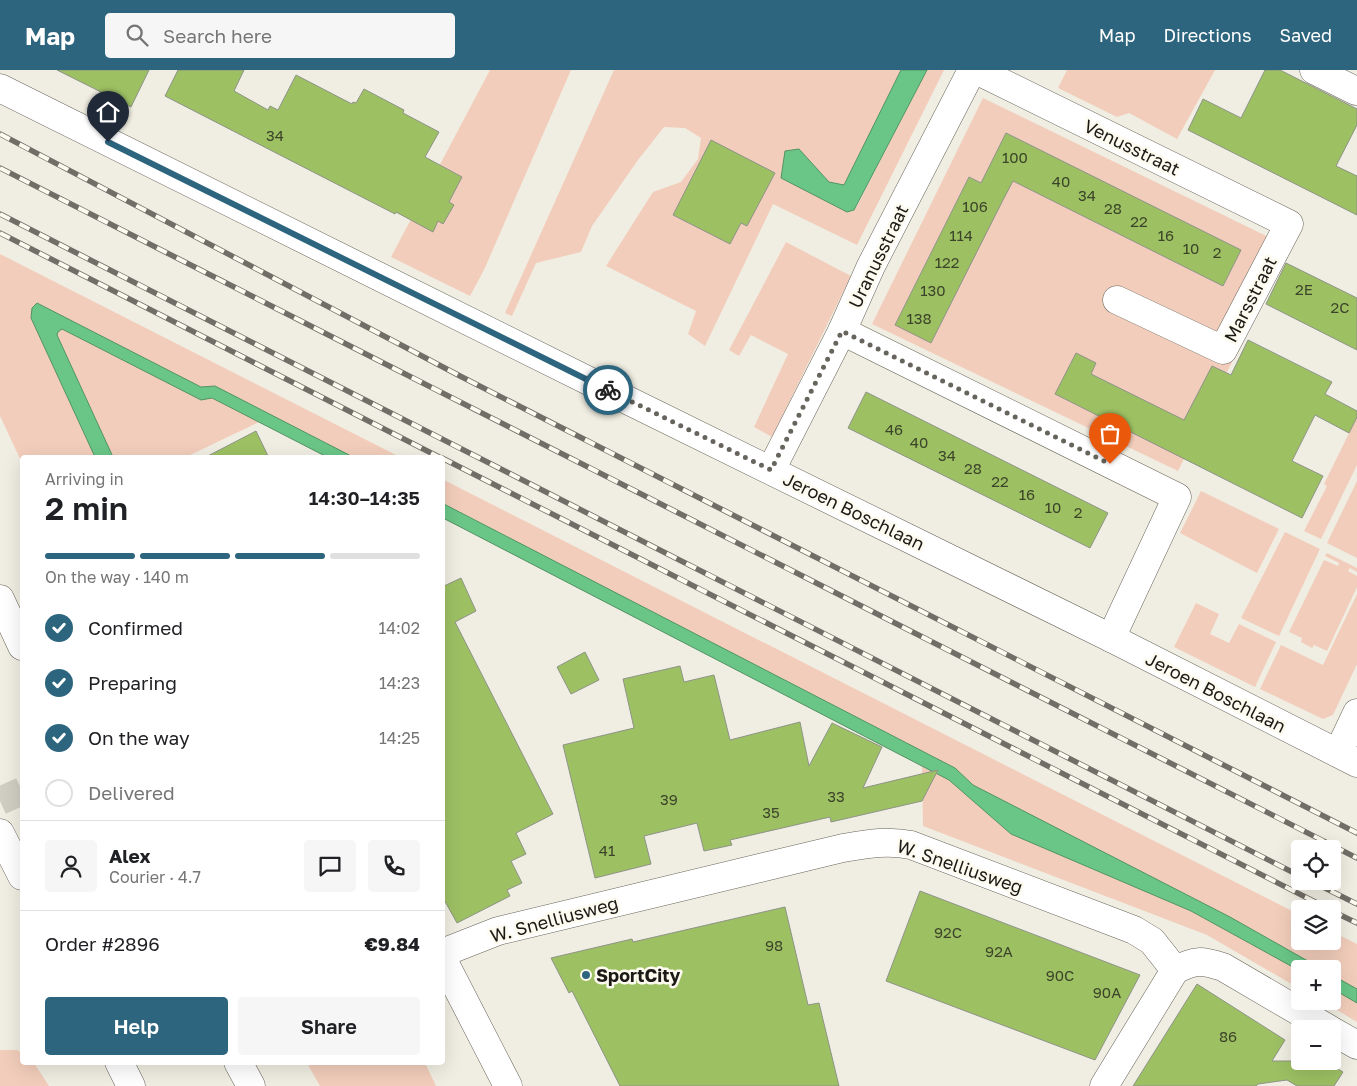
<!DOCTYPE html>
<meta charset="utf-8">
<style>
:root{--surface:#fff;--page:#f6f6f6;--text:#202124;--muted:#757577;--line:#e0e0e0;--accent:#2d657f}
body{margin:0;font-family:"Golos Text",sans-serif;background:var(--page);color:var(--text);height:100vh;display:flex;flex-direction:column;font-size:19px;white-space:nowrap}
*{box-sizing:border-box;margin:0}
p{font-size:16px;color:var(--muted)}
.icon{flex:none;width:28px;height:28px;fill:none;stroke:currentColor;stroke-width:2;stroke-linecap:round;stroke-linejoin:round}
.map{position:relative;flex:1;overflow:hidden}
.drawer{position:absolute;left:20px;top:385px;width:425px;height:610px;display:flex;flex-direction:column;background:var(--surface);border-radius:5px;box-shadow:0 5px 20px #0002}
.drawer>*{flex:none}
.controls{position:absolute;left:1291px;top:770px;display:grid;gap:10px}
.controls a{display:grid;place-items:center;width:50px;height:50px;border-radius:5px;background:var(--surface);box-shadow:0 5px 20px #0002;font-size:25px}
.pin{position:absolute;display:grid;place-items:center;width:42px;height:42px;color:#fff;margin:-51px -21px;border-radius:50% 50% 50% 0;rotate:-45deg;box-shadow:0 0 5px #0007}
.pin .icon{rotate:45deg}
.courier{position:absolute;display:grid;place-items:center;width:50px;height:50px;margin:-25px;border:4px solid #2d657f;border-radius:50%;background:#fff;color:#222;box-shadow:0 1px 6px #0007}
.overview em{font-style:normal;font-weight:600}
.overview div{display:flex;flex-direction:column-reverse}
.overview{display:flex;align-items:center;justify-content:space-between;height:85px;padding:0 25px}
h1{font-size:32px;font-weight:600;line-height:38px}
.bar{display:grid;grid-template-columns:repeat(4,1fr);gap:8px 5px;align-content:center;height:60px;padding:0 25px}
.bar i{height:6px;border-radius:4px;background:var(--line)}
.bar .selected{background:var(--accent)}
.bar p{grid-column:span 4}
.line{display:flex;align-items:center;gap:12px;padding:0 25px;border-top:1px solid var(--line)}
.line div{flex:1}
.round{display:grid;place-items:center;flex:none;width:52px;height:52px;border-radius:5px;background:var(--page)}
ol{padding:0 25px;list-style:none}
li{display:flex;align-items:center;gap:15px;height:55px}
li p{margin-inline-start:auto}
li .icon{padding:5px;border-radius:50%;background:var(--accent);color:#fff;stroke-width:4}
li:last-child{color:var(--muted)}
li i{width:28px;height:28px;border:2px solid var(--line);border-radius:50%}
.button{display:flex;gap:10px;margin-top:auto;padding:10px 25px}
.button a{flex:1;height:58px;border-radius:5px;background:var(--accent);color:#fff;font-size:20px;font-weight:600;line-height:58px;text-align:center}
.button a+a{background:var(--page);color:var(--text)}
header{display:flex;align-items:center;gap:30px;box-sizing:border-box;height:70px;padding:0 25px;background:var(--accent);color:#fff}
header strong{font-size:24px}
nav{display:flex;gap:28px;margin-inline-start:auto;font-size:18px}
.search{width:350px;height:45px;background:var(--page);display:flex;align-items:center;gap:12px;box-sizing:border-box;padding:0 18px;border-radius:5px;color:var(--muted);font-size:19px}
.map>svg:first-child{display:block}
</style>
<header>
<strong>Map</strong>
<div class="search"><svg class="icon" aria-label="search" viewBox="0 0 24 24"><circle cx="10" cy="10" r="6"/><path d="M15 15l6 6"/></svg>Search here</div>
<nav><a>Map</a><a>Directions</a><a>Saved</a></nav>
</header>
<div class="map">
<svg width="1357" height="1016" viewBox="0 0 1357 1016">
<rect width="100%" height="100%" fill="#f0eee2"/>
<g fill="#f2cdbb">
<path d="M490 0H571L484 200 470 226 391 187Z"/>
<path d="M614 0H901L844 115 829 112 799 79 847 142C852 142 854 140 857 136L927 0H944L857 175 773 134 705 276 688 264 696 241 606 196 653 122 681 112 698 89 701 68 685 58 664 57 638 90 592 156 581 182 536 193 512 246 505 243Z"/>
<path d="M1067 0H1215L1177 69 1129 43 1117 47 1058 18Z"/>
<path d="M983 28 1289 177 1178 401 872 254Z"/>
<path d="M786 172 851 206 772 367 754 357 788 284 751 265 739 286 729 280Z"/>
<path d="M0 184 400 387H353L215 316 201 317 37 233 31 248 95 387 22 388V393L0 346Z"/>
<path d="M62 259 201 330 212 328 259 352 186 387H113L57 265 58 262Z"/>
<path d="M1357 347V395L1321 469 1304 461 1327 416 1324 414Z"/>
<path d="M442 409 1300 845V871H1332L1333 862 1357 874V919L1333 905 1332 899H1322L1230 847 973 715 955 698 443 433Z"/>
<path d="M1357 411V488L1327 473Z"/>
<path d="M1201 421 1279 459 1257 503 1180 463Z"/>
<path d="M1285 462 1320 479 1279 566 1241 548Z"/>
<path d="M1327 483 1357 498V502L1350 498 1348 501 1357 506V517L1327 581 1314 575 1312 578 1301 572 1302 568 1289 562 1324 490 1338 496 1339 493 1325 486Z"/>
<path d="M1357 524V594L1333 645 1323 649 1260 619 1281 575 1323 595Z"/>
<path d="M1196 533 1219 544 1210 564 1229 573 1239 554 1276 572 1255 617 1174 577Z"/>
<path d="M922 696 949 710 1011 764 1191 841 1300 901V919L1207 865 923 756Z"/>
<path d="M1333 919 1357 933V952L1322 931H1332Z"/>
<path d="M0 980H17L22 983V992L34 993 49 1016H0Z"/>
<path d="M307 993H425L436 1016H320Z"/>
</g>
<g fill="#6ac687" stroke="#529265">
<path d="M901 0H927L854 140 847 142 781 108 785 81 799 79 829 112 844 115Z"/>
<path d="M37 233 201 317 215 316 353 387H327L212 328 201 330 62 259 58 262 57 265 113 387H95L31 248 32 238Z"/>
<path d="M442 433 955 698 973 715 1230 847 1322 899H1300V901L1191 841 1011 764 949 710 443 448Z"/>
<path d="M1332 905 1357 919V933L1333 919Z"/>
</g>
<g fill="#9dc063" stroke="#8e9388">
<path d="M57 0H149L131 37Z"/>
<path d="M178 0H244L234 21 268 40 270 36 278 40 296 5 352 34 353 32 356 33 364 19 404 40 403 43 439 62 425 87 462 107 449 132 454 135 443 154 438 151 433 162 396 142 395 144 165 26Z"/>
<path d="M1265 0H1280L1357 39V55L1336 96 1357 106V145L1188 60 1203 29 1241 48Z"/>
<path d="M1006 63 1241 180 1223 216 1013 111 1004 128 931 273 895 255 969 107 981 113Z"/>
<path d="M711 70 775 103 747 156 741 153 730 174 673 145Z"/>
<path d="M1286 193 1357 228V280L1266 234Z"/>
<path d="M1248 270 1332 312 1325 324 1357 341V347L1349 363 1315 345 1292 391 1323 406 1302 448 1055 324 1076 283 1096 293 1091 304 1184 350 1212 296 1231 305Z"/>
<path d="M866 322 1108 443 1090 478 848 358Z"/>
<path d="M256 361 269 388H204Z"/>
<path d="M461 508 476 541 455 552 553 744 516 763 526 784 511 791 522 813 507 820 510 826 457 853 442 826V517Z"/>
<path d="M585 582 599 610 571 624 557 597Z"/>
<path d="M680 596 684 612 714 605 730 670 800 652 809 696 832 653 882 677 863 718 938 700 922 731 831 752 830 747 730 770 732 775 704 781 697 753 644 766 651 794 595 808 563 675 634 658 623 609Z"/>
<path d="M920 821 1140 905 1095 990 886 911Z"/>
<path d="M785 837 808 935 819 933 839 1016H620L572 921 569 923 551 888 632 869 633 872Z"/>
<path d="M1197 914 1285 970 1272 991H1329L1330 994 1343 1002 1334 1016H1297L1287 1010 1258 1014 1256 1016H1133Z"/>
</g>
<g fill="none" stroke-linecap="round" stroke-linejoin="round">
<path stroke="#d0cec3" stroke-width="28" stroke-dasharray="28 14" stroke-linecap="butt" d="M0 731 22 721"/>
<defs>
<g id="minor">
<path d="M976 0 1289 154 1223 280 1117 230"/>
<path d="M1314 0 1356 21 1357 20"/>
<path d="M0 18 615 324 1111 568 1357 693"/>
<path d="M842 261 1177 427 1111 568"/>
<path d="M771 400 842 261 871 196 972 0"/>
<path d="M1338 683 1357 643"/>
<path d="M442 883 498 861 843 778C867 774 887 770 911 775L1134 860 1152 871 1175 900"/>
<path d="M442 888 508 1016"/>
<path d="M1175 900C1195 890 1201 890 1223 897L1329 959"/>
<path d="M1332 961 1357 975"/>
<path d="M1104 1016 1175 900"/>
</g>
<g id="highway">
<path d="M0 529 22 576"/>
<path d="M0 763 22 806"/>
<path d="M119 992 131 1016"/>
<path d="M238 992 251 1016"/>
</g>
</defs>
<use href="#minor" stroke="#66645a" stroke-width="29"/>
<use href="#highway" stroke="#66645a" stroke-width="29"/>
<use href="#minor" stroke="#fff" stroke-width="28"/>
<use href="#highway" stroke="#fff" stroke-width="28"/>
<defs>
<g id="rail">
<path d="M0 64 460 306 1357 763"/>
<path d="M0 98 1357 788"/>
<path d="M0 144 1300 806"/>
<path d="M0 163 441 388"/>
<path d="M442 388 1329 839"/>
<path d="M1311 811 1357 834"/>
<path d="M1332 841 1357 853"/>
</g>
</defs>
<use href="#rail" stroke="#706e67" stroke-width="5.5"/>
<use href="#rail" stroke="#fdfbef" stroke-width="4" stroke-dasharray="11" stroke-linecap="butt"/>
</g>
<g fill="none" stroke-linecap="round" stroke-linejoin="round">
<path stroke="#66645d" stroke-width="5" stroke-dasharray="0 9" d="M608 320 771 400 842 261 1110 394"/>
<path stroke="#2d657f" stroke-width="6" d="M108 72 608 320"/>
</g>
<circle fill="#2d657f" stroke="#fdfbef" stroke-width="2" cx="586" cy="905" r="5"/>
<g text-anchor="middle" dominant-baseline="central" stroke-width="5" stroke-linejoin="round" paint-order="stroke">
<g font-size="15" fill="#3c4429">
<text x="275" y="65">34</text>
<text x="1015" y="87">100</text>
<text x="1061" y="111">40</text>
<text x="1087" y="125">34</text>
<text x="975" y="136">106</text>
<text x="1113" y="138">28</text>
<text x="1139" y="151">22</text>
<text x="961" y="165">114</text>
<text x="1166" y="165">16</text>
<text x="1191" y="178">10</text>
<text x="1217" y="182">2</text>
<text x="947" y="192">122</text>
<text x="1304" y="219">2E</text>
<text x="933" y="220">130</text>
<text x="1340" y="237">2C</text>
<text x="919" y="248">138</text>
<text x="894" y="359">46</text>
<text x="919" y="372">40</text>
<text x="947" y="385">34</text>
<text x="973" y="398">28</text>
<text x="1000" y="411">22</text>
<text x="1027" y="424">16</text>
<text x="1053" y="437">10</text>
<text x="1078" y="442">2</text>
<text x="836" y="726">33</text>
<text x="669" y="729">39</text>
<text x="771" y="742">35</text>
<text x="607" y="780">41</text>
<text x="948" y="862">92C</text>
<text x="774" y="875">98</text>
<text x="999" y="881">92A</text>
<text x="1060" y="905">90C</text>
<text x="1107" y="922">90A</text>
<text x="1228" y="966">86</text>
</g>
<g font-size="18" fill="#1b1a16" stroke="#fdfbef">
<text transform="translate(1132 77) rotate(26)">Venusstraat</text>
<text transform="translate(878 186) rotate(-64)">Uranusstraat</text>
<text transform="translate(1250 229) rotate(-63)">Marsstraat</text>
<text transform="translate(854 441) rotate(26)">Jeroen Boschlaan</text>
<text transform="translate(1216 622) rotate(27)">Jeroen Boschlaan</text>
<text transform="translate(960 796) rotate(19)">W. Snelliusweg</text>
<text transform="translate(554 849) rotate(-15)">W. Snelliusweg</text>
</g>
<g font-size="18" font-weight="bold" fill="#1b1a16" stroke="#fdfbef" text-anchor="start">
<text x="596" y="905">SportCity</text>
</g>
</g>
</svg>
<div class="controls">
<a><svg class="icon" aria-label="locate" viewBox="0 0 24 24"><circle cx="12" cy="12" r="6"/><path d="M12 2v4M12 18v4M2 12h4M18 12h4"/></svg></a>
<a><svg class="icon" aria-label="layers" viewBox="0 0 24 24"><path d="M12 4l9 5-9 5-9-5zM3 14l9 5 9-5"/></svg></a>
<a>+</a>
<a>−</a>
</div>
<div class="pin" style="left:1110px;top:394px;background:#ea580c"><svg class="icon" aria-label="bag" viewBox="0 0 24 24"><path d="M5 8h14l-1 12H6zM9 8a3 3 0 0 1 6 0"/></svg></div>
<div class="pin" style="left:108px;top:72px;background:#1f2937"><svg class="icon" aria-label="home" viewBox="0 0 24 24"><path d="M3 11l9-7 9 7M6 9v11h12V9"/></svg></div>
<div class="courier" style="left:608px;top:320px"><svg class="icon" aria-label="bike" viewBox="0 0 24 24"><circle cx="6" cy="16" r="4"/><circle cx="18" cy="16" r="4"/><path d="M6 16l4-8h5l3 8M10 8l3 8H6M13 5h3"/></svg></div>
<section class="drawer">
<div class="overview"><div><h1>2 min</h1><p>Arriving in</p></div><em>14:30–14:35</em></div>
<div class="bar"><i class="selected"></i><i class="selected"></i><i class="selected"></i><i></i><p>On the way · 140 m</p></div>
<ol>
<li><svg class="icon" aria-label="check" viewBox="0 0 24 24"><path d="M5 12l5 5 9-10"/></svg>Confirmed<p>14:02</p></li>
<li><svg class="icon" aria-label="check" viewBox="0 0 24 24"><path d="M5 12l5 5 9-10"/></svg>Preparing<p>14:23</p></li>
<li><svg class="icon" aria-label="check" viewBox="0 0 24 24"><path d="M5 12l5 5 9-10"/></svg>On the way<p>14:25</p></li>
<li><i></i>Delivered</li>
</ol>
<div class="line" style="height:90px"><a class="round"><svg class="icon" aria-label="person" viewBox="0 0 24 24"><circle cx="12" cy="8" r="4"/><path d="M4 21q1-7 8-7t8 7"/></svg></a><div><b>Alex</b><p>Courier · 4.7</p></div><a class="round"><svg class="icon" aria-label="chat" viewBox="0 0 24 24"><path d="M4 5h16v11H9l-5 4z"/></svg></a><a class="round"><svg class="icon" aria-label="phone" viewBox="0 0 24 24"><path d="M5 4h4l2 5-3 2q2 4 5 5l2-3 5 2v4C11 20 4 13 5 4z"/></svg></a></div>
<div class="line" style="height:65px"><div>Order #2896</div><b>€9.84</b></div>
<div class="button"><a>Help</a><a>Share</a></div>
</section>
</div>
